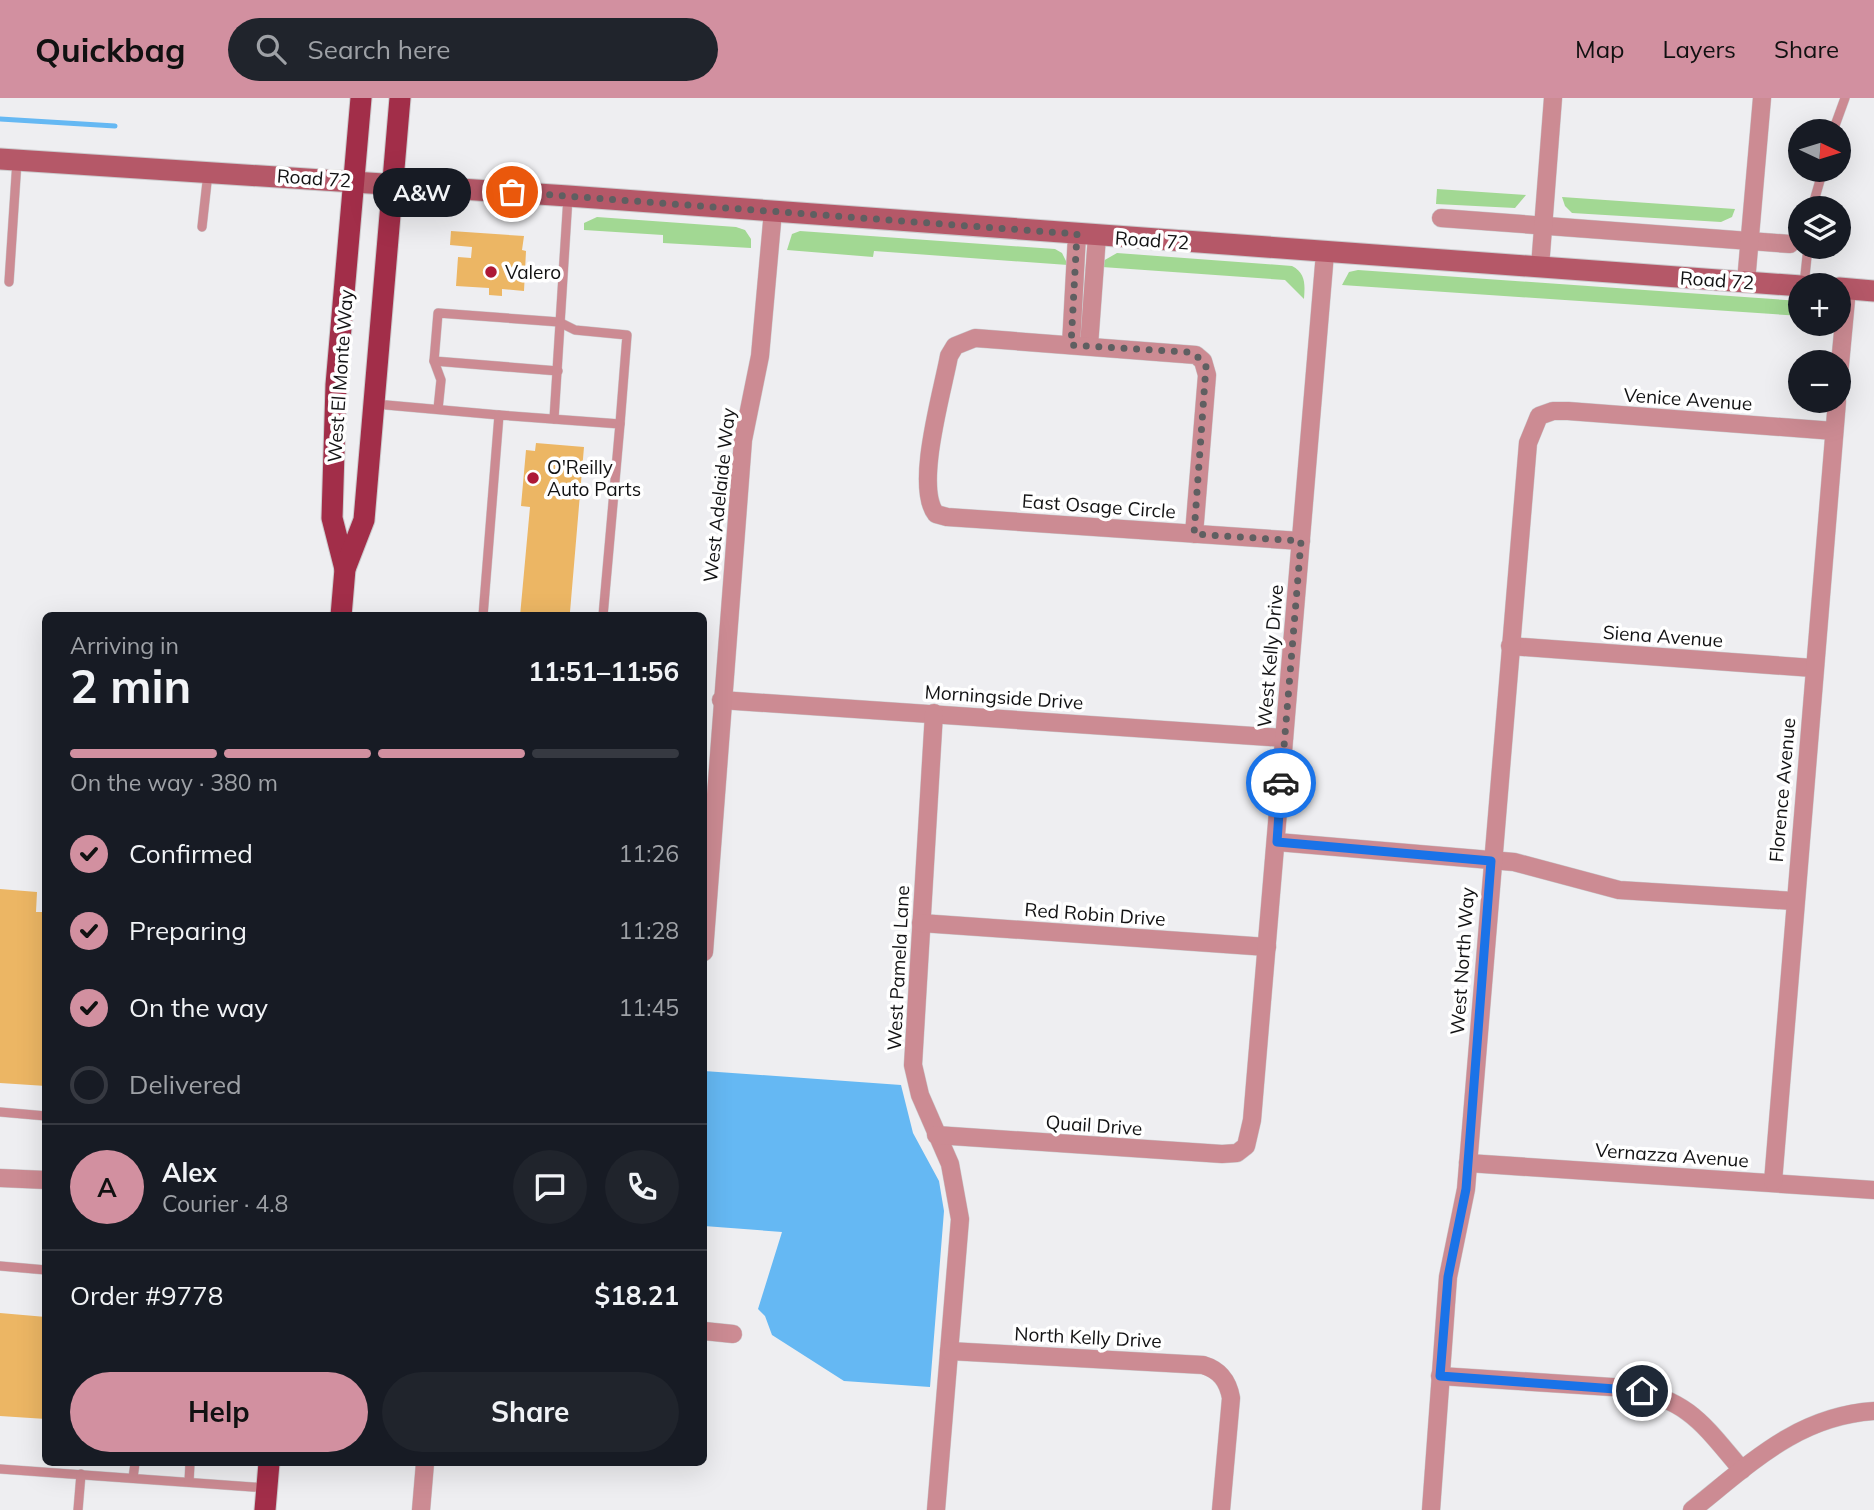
<!DOCTYPE html>
<meta charset="utf-8">
<style>
:root{--surface:#171b24;--page:#20242c;--text:#f1f3f6;--muted:#9ea1a6;--line:#363941;--accent:#d290a0}
body{margin:0;font-family:Mulish,sans-serif;background:var(--page);color:var(--text);height:100vh;display:flex;flex-direction:column;font-size:26px;white-space:nowrap}
*{box-sizing:border-box;margin:0}
p{font-size:23px;color:var(--muted)}
.icon{flex:none;width:38px;height:38px;fill:none;stroke:currentColor;stroke-width:2;stroke-linecap:round;stroke-linejoin:round}
.map{position:relative;flex:1;overflow:hidden}
.panel{position:absolute;left:42px;top:514px;width:665px;height:854px;display:flex;flex-direction:column;background:var(--surface);border-radius:10px;box-shadow:0 7px 28px #0002}
.panel>*{flex:none}
.needle{width:46px;rotate:94deg}
.fabs{position:absolute;left:1788px;top:21px;display:grid;gap:14px}
.fabs a{display:grid;place-items:center;width:63px;height:63px;border-radius:50%;background:var(--surface);box-shadow:0 7px 28px #0002;font-size:35px}
.pin{position:absolute;display:grid;place-items:center;width:60px;height:60px;color:#fff;margin:-30px;border:4px solid #fff;border-radius:50%;box-shadow:0 2px 7px #0007}
.courier{position:absolute;display:grid;place-items:center;width:70px;height:70px;margin:-35px;border:5px solid #1a73e8;border-radius:50%;background:#fff;color:#222;box-shadow:0 2px 9px #0007}
.bubble{position:absolute;height:49px;border-radius:24px;background:var(--surface);box-shadow:0 7px 28px #0002;font-size:23px;font-weight:700;line-height:49px;text-align:center}
.headline em{font-style:normal;font-weight:700}
.headline div{display:flex;flex-direction:column-reverse}
.headline{display:flex;align-items:center;justify-content:space-between;height:119px;padding:0 28px}
h1{font-size:46px;font-weight:700;line-height:52px}
.bar{display:grid;grid-template-columns:repeat(4,1fr);gap:10px 7px;align-content:center;height:84px;padding:0 28px}
.bar i{height:9px;border-radius:5px;background:var(--line)}
.bar .selected{background:var(--accent)}
.bar p{grid-column:span 4}
.line{display:flex;align-items:center;gap:18px;padding:0 28px;border-top:2px solid var(--line)}
.line div{flex:1}
.round{display:grid;place-items:center;flex:none;width:74px;height:74px;border-radius:37px;background:var(--page)}
ol{padding:0 28px;list-style:none}
li{display:flex;align-items:center;gap:21px;height:77px}
li p{margin-inline-start:auto}
li .icon{padding:7px;border-radius:50%;background:var(--accent);color:#111;stroke-width:4}
li:last-child{color:var(--muted)}
li i{width:38px;height:38px;border:4px solid var(--line);border-radius:50%}
.button{display:flex;gap:14px;margin-top:auto;padding:14px 28px}
.button a{flex:1;height:80px;border-radius:42px;background:var(--accent);color:#111;font-size:28px;font-weight:700;line-height:80px;text-align:center}
.button a+a{background:var(--page);color:var(--text)}
header{display:flex;align-items:center;gap:42px;box-sizing:border-box;height:98px;padding:0 35px;background:var(--accent);color:#111}
header strong{font-size:33px}
nav{display:flex;gap:38px;margin-inline-start:auto;font-size:24px}
.search{width:490px;height:63px;background:var(--page);display:flex;align-items:center;gap:18px;box-sizing:border-box;padding:0 24px;border-radius:38px;color:var(--muted);font-size:26px}
.map>svg:first-child{display:block}
</style>
<header>
<strong>Quickbag</strong>
<div class="search"><svg class="icon" aria-label="search" viewBox="0 0 24 24"><circle cx="10" cy="10" r="6"/><path d="M15 15l6 6"/></svg>Search here</div>
<nav><a>Map</a><a>Layers</a><a>Share</a></nav>
</header>
<div class="map">
<svg width="1874" height="1412" viewBox="0 0 1874 1412">
<rect width="100%" height="100%" fill="#eeeef1"/>
<g fill="#a2d893">
<path d="M1437 91 1526 97 1515 110 1436 106Z"/>
<path d="M1562 99 1735 111 1732 119 1721 124 1572 115 1565 108Z"/>
<path d="M597 119 736 129 745 132 751 141V150L663 145V137L584 132V125Z"/>
<path d="M800 133 1055 151 1062 155 1068 167 874 153 873 159 787 152 792 136Z"/>
<path d="M1117 155 1292 168C1306 175 1305 187 1304 201L1285 182 1102 169 1103 163Z"/>
<path d="M1358 172 1801 203V218L1342 187 1349 174Z"/>
</g>
<path fill="#65b8f3" d="M704 973 901 987 913 1035 939 1083 944 1113 930 1289 844 1283 772 1237 765 1218 758 1211 782 1134 704 1128Z"/>
<g fill="none" stroke-linecap="round" stroke-linejoin="round">
<path stroke="#65b8f3" stroke-width="5" d="M0 21 115 28"/>
</g>
<g fill="#ecb664">
<path d="M451 133 524 138 522 152 526 153 524 193 502 191V198L489 197V190L456 188 458 159 471 160 472 149 450 147Z"/>
<path d="M536 345 584 349 570 514 586 516 585 518H520L530 409 521 408 526 352 535 353Z"/>
<path d="M0 791 37 794 36 814H46V988L0 985Z"/>
<path d="M0 1215 46 1219V1321L0 1318Z"/>
</g>
<g fill="none" stroke-linecap="round" stroke-linejoin="round">
<defs>
<g id="lane">
<path d="M1833 33 1845 0"/>
<path d="M1812 110 1823 72"/>
<path d="M202 129 208 75"/>
<path d="M9 184 17 63"/>
<path d="M1804 187 1808 149"/>
<path d="M434 263 558 273"/>
<path d="M375 306 499 317"/>
<path d="M438 311 441 282 434 263 438 215 559 224 575 232 627 237 620 326"/>
<path d="M554 321 568 99"/>
<path d="M483 518 499 317 620 326 603 518"/>
<path d="M0 1014 46 1018"/>
<path d="M0 1168 46 1172"/>
<path d="M0 1371 267 1390"/>
<path d="M133 1380 135 1365"/>
<path d="M189 1384 190 1365"/>
<path d="M78 1412 81 1376"/>
</g>
<g id="street">
<path d="M1441 120 1790 146"/>
<path d="M1540 169 1553 0"/>
<path d="M1746 184 1762 0"/>
<path d="M1071 247 1077 137"/>
<path d="M1089 248 1097 138"/>
<path d="M1839 277 1847 191"/>
<path d="M1194 436 1207 277 1203 263 1196 257 975 240 955 248 949 258C943 292 914 389 936 416L947 419 1301 443"/>
<path d="M1510 548 1813 570"/>
<path d="M721 602 1284 640"/>
<path d="M934 615 913 967 920 997 950 1066 960 1121 936 1412"/>
<path d="M1277 744 1514 764 1619 792 1794 803"/>
<path d="M921 825 1267 849"/>
<path d="M704 854 743 342 760 258 773 113"/>
<path d="M936 1037 1222 1056 1237 1055 1246 1048 1252 1022 1325 155"/>
<path d="M1468 1065 1874 1092"/>
<path d="M0 1080 46 1082"/>
<path d="M1773 1084 1837 303"/>
<path d="M704 1233 733 1236"/>
<path d="M949 1253 1203 1267C1220 1272 1228 1283 1231 1300L1221 1412"/>
<path d="M1440 1278 1627 1290C1689 1302 1703 1326 1742 1372"/>
<path d="M421 1412 425 1365"/>
<path d="M1431 1412 1448 1179 1466 1091 1528 345 1539 318 1553 313H1568L1834 333"/>
<path d="M1692 1412C1750 1366 1797 1318 1874 1313"/>
</g>
<g id="secondary">
<path d="M0 61 568 98 1801 188"/>
<path d="M1839 190 1874 193"/>
</g>
<g id="primary">
<path d="M345 471 332 420 336 287 361 0"/>
<path d="M341 518 345 471 364 422 400 0"/>
<path d="M265 1412 269 1365"/>
</g>
</defs>
<use href="#lane" stroke="#cbcbcd" stroke-width="10"/>
<use href="#street" stroke="#cbcbcd" stroke-width="19"/>
<use href="#secondary" stroke="#cbcbcd" stroke-width="23"/>
<use href="#primary" stroke="#cbcbcd" stroke-width="23"/>
<use href="#lane" stroke="#cc8b93" stroke-width="9"/>
<use href="#street" stroke="#cc8b93" stroke-width="18"/>
<use href="#secondary" stroke="#b55868" stroke-width="21"/>
<use href="#primary" stroke="#a22e49" stroke-width="21"/>
</g>
<g fill="none" stroke-linecap="round" stroke-linejoin="round">
<path stroke="#5f5f61" stroke-width="7" stroke-dasharray="0 12.6" d="M512 94 1077 136 1071 247 1188 254 1196 257 1206 268 1194 436 1301 443 1281 685"/>
<path stroke="#1a73e8" stroke-width="9" d="M1281 685 1277 744 1491 763 1466 1091 1448 1179 1440 1278 1642 1293"/>
</g>
<g fill="#ad1836" stroke="#fff" stroke-width="2.5">
<circle cx="491" cy="174" r="7"/>
<circle cx="533" cy="380" r="7"/>
</g>
<g text-anchor="middle" dominant-baseline="central" stroke-width="7" stroke-linejoin="round" paint-order="stroke">
<g font-size="19" fill="#121213" stroke="#fff">
<text transform="translate(314 80) rotate(4)">Road 72</text>
<text transform="translate(1152 142) rotate(4)">Road 72</text>
<text transform="translate(1717 182) rotate(4)">Road 72</text>
<text transform="translate(340 278) rotate(-86)">West El Monte Way</text>
<text transform="translate(1688 301) rotate(4)">Venice Avenue</text>
<text transform="translate(719 397) rotate(-84)">West Adelaide Way</text>
<text transform="translate(1099 408) rotate(4)">East Osage Circle</text>
<text transform="translate(1663 538) rotate(4)">Siena Avenue</text>
<text transform="translate(1270 558) rotate(-85)">West Kelly Drive</text>
<text transform="translate(1004 599) rotate(4)">Morningside Drive</text>
<text transform="translate(1782 692) rotate(-85)">Florence Avenue</text>
<text transform="translate(1095 816) rotate(4)">Red Robin Drive</text>
<text transform="translate(1462 863) rotate(-86)">West North Way</text>
<text transform="translate(898 870) rotate(-87)">West Pamela Lane</text>
<text transform="translate(1094 1027) rotate(4)">Quail Drive</text>
<text transform="translate(1672 1057) rotate(4)">Vernazza Avenue</text>
<text transform="translate(1088 1239) rotate(3)">North Kelly Drive</text>
</g>
<g font-size="19" fill="#121213" stroke="#fff" text-anchor="start">
<text x="505" y="174">Valero</text>
<text x="547" y="369">O'Reilly<tspan x="547" dy="22">Auto Parts</tspan></text>
</g>
</g>
</svg>
<div class="fabs">
<a><svg class="needle" viewBox="-14 -14 28 28"><path d="M0-13l5 13h-10z" fill="#e53935"/><path d="M0 13l5-13h-10z" fill="#9ea1a6"/></svg></a>
<a><svg class="icon" aria-label="layers" viewBox="0 0 24 24"><path d="M12 4l9 5-9 5-9-5zM3 14l9 5 9-5"/></svg></a>
<a>+</a>
<a>−</a>
</div>
<div class="pin" style="left:512px;top:94px;background:#ea580c"><svg class="icon" aria-label="bag" viewBox="0 0 24 24"><path d="M5 8h14l-1 12H6zM9 8a3 3 0 0 1 6 0"/></svg></div>
<div class="pin" style="left:1642px;top:1293px;background:#1f2937"><svg class="icon" aria-label="home" viewBox="0 0 24 24"><path d="M3 11l9-7 9 7M6 9v11h12V9"/></svg></div>
<div class="courier" style="left:1281px;top:685px"><svg class="icon" aria-label="car" viewBox="0 0 24 24"><path d="M5 17H2v-5l4-1 3-4h7l3 4 3 1v5h-3M9 17h6M6 11h13"/><circle cx="7" cy="17" r="2"/><circle cx="17" cy="17" r="2"/></svg></div>
<div class="bubble" style="left:373px;top:70px;width:98px">A&amp;W</div>
<section class="panel">
<div class="headline"><div><h1>2 min</h1><p>Arriving in</p></div><em>11:51–11:56</em></div>
<div class="bar"><i class="selected"></i><i class="selected"></i><i class="selected"></i><i></i><p>On the way · 380 m</p></div>
<ol>
<li><svg class="icon" aria-label="check" viewBox="0 0 24 24"><path d="M5 12l5 5 9-10"/></svg>Confirmed<p>11:26</p></li>
<li><svg class="icon" aria-label="check" viewBox="0 0 24 24"><path d="M5 12l5 5 9-10"/></svg>Preparing<p>11:28</p></li>
<li><svg class="icon" aria-label="check" viewBox="0 0 24 24"><path d="M5 12l5 5 9-10"/></svg>On the way<p>11:45</p></li>
<li><i></i>Delivered</li>
</ol>
<div class="line" style="height:126px"><b class="round" style="background:var(--accent);color:#111">A</b><div><b>Alex</b><p>Courier · 4.8</p></div><a class="round"><svg class="icon" aria-label="chat" viewBox="0 0 24 24"><path d="M4 5h16v11H9l-5 4z"/></svg></a><a class="round"><svg class="icon" aria-label="phone" viewBox="0 0 24 24"><path d="M5 4h4l2 5-3 2q2 4 5 5l2-3 5 2v4C11 20 4 13 5 4z"/></svg></a></div>
<div class="line" style="height:91px"><div>Order #9778</div><b>$18.21</b></div>
<div class="button"><a>Help</a><a>Share</a></div>
</section>
</div>
